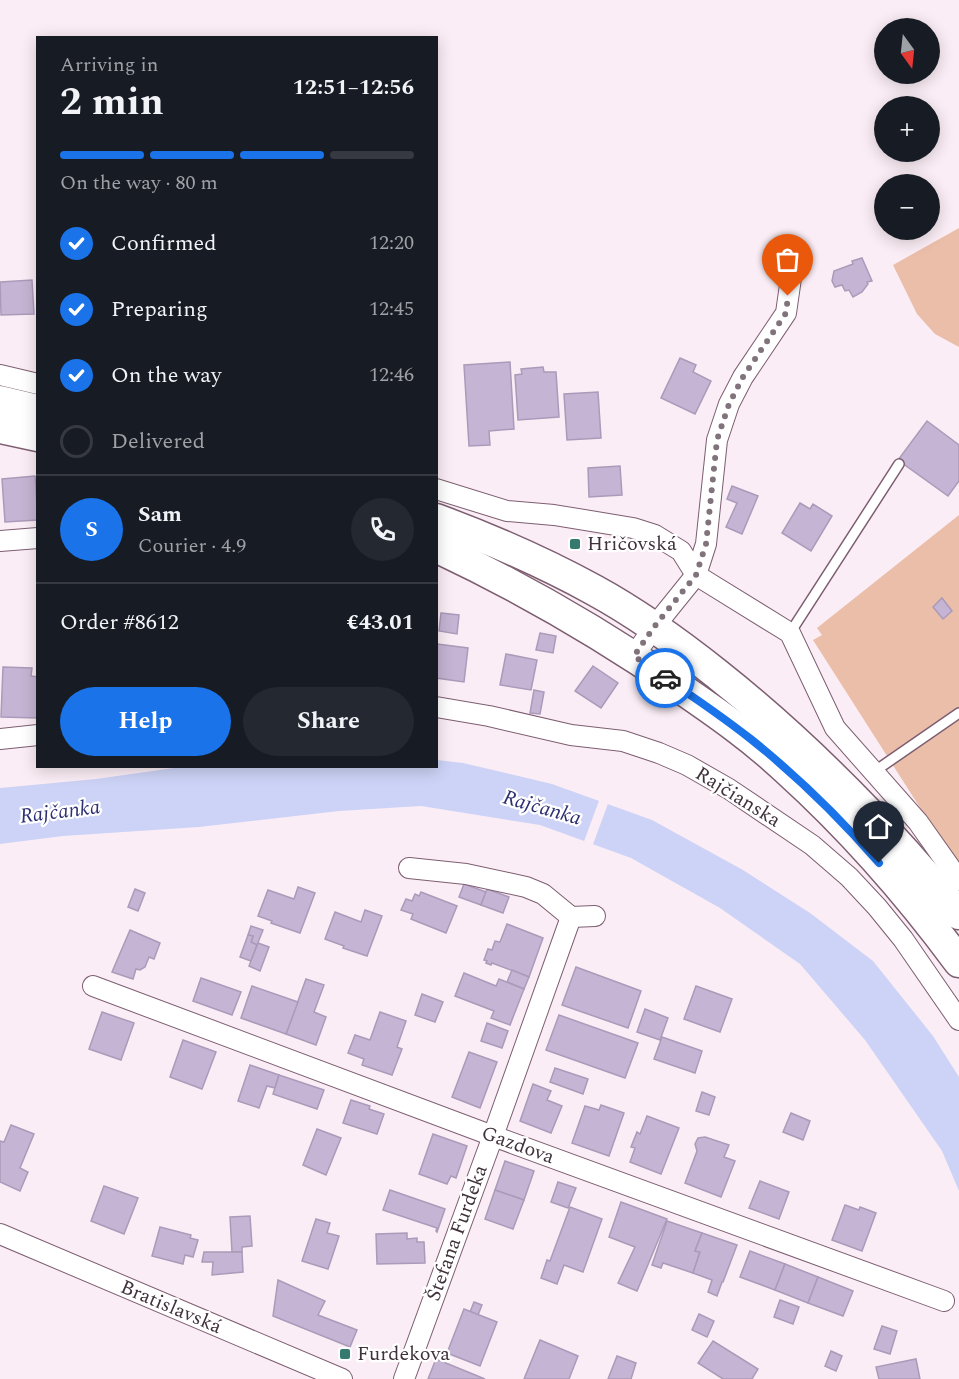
<!DOCTYPE html>
<meta charset="utf-8">
<style>
:root{--surface:#171b24;--page:#242831;--text:#f1f3f6;--muted:#9ea1a6;--line:#363941;--accent:#1a73e8}
body{margin:0;font-family:Spectral,serif;background:var(--page);color:var(--text);height:100vh;display:flex;flex-direction:column;font-size:22px;white-space:nowrap}
*{box-sizing:border-box;margin:0}
p{font-size:20px;color:var(--muted)}
.icon{flex:none;width:33px;height:33px;fill:none;stroke:currentColor;stroke-width:2;stroke-linecap:round;stroke-linejoin:round}
.map{position:relative;flex:1;overflow:hidden}
.panel{position:absolute;left:36px;top:36px;width:402px;height:732px;display:flex;flex-direction:column;background:var(--surface);border-radius:0px;box-shadow:0 3px 15px #0003}
.panel>*{flex:none}
.needle{width:39px;rotate:165deg}
.tools{position:absolute;left:874px;top:18px;display:grid;gap:12px}
.tools a{display:grid;place-items:center;width:66px;height:66px;border-radius:50%;background:var(--surface);box-shadow:0 3px 15px #0003;font-size:30px}
.pin{position:absolute;display:grid;place-items:center;width:51px;height:51px;color:#fff;margin:-62px -26px;border-radius:50% 50% 50% 0;rotate:-45deg;box-shadow:0 0 6px #0007}
.pin .icon{rotate:45deg}
.courier{position:absolute;display:grid;place-items:center;width:60px;height:60px;margin:-30px;border:4px solid #1a73e8;border-radius:50%;background:#fff;color:#222;box-shadow:0 2px 8px #0007}
.summary em{font-style:normal;font-weight:700}
.summary div{display:flex;flex-direction:column-reverse}
.summary{display:flex;align-items:center;justify-content:space-between;height:102px;padding:0 24px}
h1{font-size:39px;font-weight:700;line-height:45px}
.bar{display:grid;grid-template-columns:repeat(4,1fr);gap:9px 6px;align-content:center;height:72px;padding:0 24px}
.bar i{height:8px;border-radius:4px;background:var(--line)}
.bar .active{background:var(--accent)}
.bar p{grid-column:span 4}
.line{display:flex;align-items:center;gap:15px;padding:0 24px;border-top:2px solid var(--line)}
.line div{flex:1}
.round{display:grid;place-items:center;flex:none;width:63px;height:63px;border-radius:32px;background:var(--page)}
ol{padding:0 24px;list-style:none}
li{display:flex;align-items:center;gap:18px;height:66px}
li p{margin-inline-start:auto}
li .icon{padding:6px;border-radius:50%;background:var(--accent);color:#fff;stroke-width:4}
li:last-child{color:var(--muted)}
li i{width:33px;height:33px;border:3px solid var(--line);border-radius:50%}
.action{display:flex;gap:12px;margin-top:auto;padding:12px 24px}
.action a{flex:1;height:69px;border-radius:36px;background:var(--accent);color:#fff;font-size:24px;font-weight:700;line-height:69px;text-align:center}
.action a+a{background:var(--page);color:var(--text)}
.map>svg:first-child{display:block}
</style>
<div class="map">
<svg width="959" height="1379" viewBox="0 0 959 1379">
<rect width="100%" height="100%" fill="#fbedf5"/>
<g fill="#eabea9">
<path d="M959 228V347L935 334 917 314 893 265Z"/>
<path d="M959 515V864L926 817 813 640 822 635 817 628Z"/>
</g>
<path fill="#cdd3f6" d="M437 760 463 763 552 784 652 820 743 870 810 913 873 961 933 1036 959 1077V1191L942 1151 865 1040 800 964 720 908 631 858 540 825 421 806 339 811 199 827 63 836 0 844V788L96 779 188 766H436Z"/>
<path fill="#fbedf5" d="M600 798 609 801 592 847 583 844Z"/>
<g fill="#c5b4d3" stroke="#ab9ab9" stroke-width="1.5">
<path d="M862 258 872 281 867 282 868 284 862 292 853 297 849 290 845 291 842 285 835 287 832 281 834 271 853 264 852 261Z"/>
<path d="M32 280 34 314 1 315 0 282Z"/>
<path d="M680 358 696 365 693 372 711 381 695 414 661 398Z"/>
<path d="M510 362 514 429 489 431 490 445 469 446 464 365Z"/>
<path d="M543 367 544 372H556L559 417 518 420 515 375 522 374 521 369Z"/>
<path d="M598 392 601 438 567 440 564 394Z"/>
<path d="M927 421 959 445V481L948 496 898 460Z"/>
<path d="M620 466 622 495 589 497 588 468Z"/>
<path d="M35 476 38 520 5 522 2 479Z"/>
<path d="M732 486 758 496 742 534 726 527 737 503 727 499Z"/>
<path d="M800 503 810 509 813 504 832 516 811 551 782 533Z"/>
<path d="M942 598 952 611 943 619 933 607Z"/>
<path d="M441 613 459 615 457 634 439 631Z"/>
<path d="M540 633 556 636 553 653 536 650Z"/>
<path d="M437 644 468 648 464 682 436 678Z"/>
<path d="M506 654 537 660 531 690 500 685Z"/>
<path d="M593 666 618 683 601 708 575 691Z"/>
<path d="M3 667 32 668 31 676 38 677V718L1 717Z"/>
<path d="M534 690 544 692 540 714 530 713Z"/>
<path d="M464 884 486 892 481 905 459 897Z"/>
<path d="M298 887 315 893 300 933 271 923 272 921 258 916 268 890 294 899Z"/>
<path d="M135 889 145 893 138 911 128 907Z"/>
<path d="M487 889 509 897 503 913 481 905Z"/>
<path d="M421 892 457 906 446 933 411 919 413 914 401 910 406 899 412 901 415 894 419 896Z"/>
<path d="M365 910 382 916 367 956 343 948 344 946 325 939 335 912 361 922Z"/>
<path d="M507 924 543 938 529 977 492 963 491 965 486 963 487 961 484 960 488 949 492 950 495 941 500 942Z"/>
<path d="M251 926 263 930 257 945 251 942 253 936 248 935Z"/>
<path d="M130 930 160 943 154 959 149 957 145 967 140 970 136 969 133 979 112 972Z"/>
<path d="M248 935 253 936 251 942 257 945 251 961 240 957Z"/>
<path d="M258 943 269 947 260 971 249 966Z"/>
<path d="M576 967 641 991 628 1028 562 1005Z"/>
<path d="M512 970 529 977 524 989 507 982Z"/>
<path d="M464 973 496 986 499 979 524 989 510 1025 491 1018 494 1011 455 996Z"/>
<path d="M201 978 241 992 232 1015 193 1001Z"/>
<path d="M306 979 324 985 314 1012 326 1017 316 1045 286 1034Z"/>
<path d="M252 986 298 1002 286 1034 241 1018Z"/>
<path d="M696 986 732 999 720 1032 684 1019Z"/>
<path d="M422 994 443 1002 435 1022 415 1015Z"/>
<path d="M645 1009 668 1018 660 1040 637 1032Z"/>
<path d="M102 1012 134 1023 121 1060 89 1049Z"/>
<path d="M380 1012 406 1021 397 1047 402 1049 392 1075 362 1065 364 1059 348 1053 355 1035 370 1040Z"/>
<path d="M559 1015 638 1043 625 1078 546 1050Z"/>
<path d="M487 1023 508 1031 502 1048 481 1041Z"/>
<path d="M662 1037 702 1051 695 1073 654 1059Z"/>
<path d="M183 1040 216 1052 202 1089 170 1077Z"/>
<path d="M469 1052 497 1062 480 1108 452 1097Z"/>
<path d="M250 1065 279 1075 275 1088 267 1086 259 1108 238 1101Z"/>
<path d="M555 1068 588 1079 583 1094 550 1082Z"/>
<path d="M279 1075 324 1090 317 1109 273 1094Z"/>
<path d="M533 1084 551 1091 547 1100 562 1106 551 1133 520 1121Z"/>
<path d="M702 1092 715 1097 709 1115 696 1111Z"/>
<path d="M351 1100 370 1106 369 1109 384 1114 377 1134 343 1123Z"/>
<path d="M601 1105 624 1113 609 1156 572 1143 585 1106 599 1110Z"/>
<path d="M791 1113 810 1121 803 1140 783 1132Z"/>
<path d="M647 1116 679 1128 661 1174 630 1162 635 1148 631 1147 637 1132 640 1134Z"/>
<path d="M11 1125 34 1134 20 1168 28 1172 20 1191 0 1182V1141L4 1142Z"/>
<path d="M317 1129 341 1138 326 1175 303 1165Z"/>
<path d="M433 1134 467 1146 456 1178 451 1176 447 1184 419 1174Z"/>
<path d="M705 1137 729 1145 724 1157 735 1161 721 1197 685 1183 697 1151 695 1144 698 1138Z"/>
<path d="M505 1161 534 1171 524 1200 495 1190Z"/>
<path d="M760 1181 789 1192 779 1219 749 1208Z"/>
<path d="M558 1182 576 1188 568 1208 551 1202Z"/>
<path d="M104 1186 138 1198 124 1234 91 1221Z"/>
<path d="M390 1190 445 1209 437 1232 436 1231 437 1228 383 1210Z"/>
<path d="M495 1190 524 1200 513 1229 485 1219Z"/>
<path d="M621 1202 667 1219 637 1291 618 1283 635 1247 609 1237Z"/>
<path d="M845 1205 859 1210 860 1207 876 1213 862 1251 832 1240Z"/>
<path d="M570 1207 602 1219 583 1272 564 1265 557 1284 541 1278 547 1260 550 1261Z"/>
<path d="M250 1216 252 1246 242 1247V1252H232L230 1217Z"/>
<path d="M316 1219 330 1223 327 1233 339 1236 328 1269 302 1261Z"/>
<path d="M667 1221 702 1233 695 1251 700 1252 693 1273 663 1263 661 1268 652 1265Z"/>
<path d="M160 1227 191 1235 190 1238 198 1240 193 1257 185 1255 183 1264 152 1256Z"/>
<path d="M407 1233V1239L417 1238V1242H424L425 1263 377 1264 376 1234Z"/>
<path d="M702 1233 737 1245 723 1282H722L717 1296 708 1292 712 1280 693 1273 700 1252 695 1251Z"/>
<path d="M750 1251 785 1264 775 1290 740 1277Z"/>
<path d="M204 1252H242L243 1272 212 1275 213 1262H202Z"/>
<path d="M785 1264 818 1277 808 1303 775 1290Z"/>
<path d="M818 1277 853 1291 843 1316 808 1303Z"/>
<path d="M278 1280 325 1301 318 1315 357 1330 350 1347 273 1316Z"/>
<path d="M780 1300 799 1307 793 1324 774 1317Z"/>
<path d="M474 1302 482 1305 478 1315 470 1312Z"/>
<path d="M464 1309 497 1322 480 1366 447 1353Z"/>
<path d="M699 1314 714 1321 707 1337 692 1330Z"/>
<path d="M882 1326 897 1331 890 1354 874 1349Z"/>
<path d="M540 1340 578 1356 569 1379H524Z"/>
<path d="M713 1341 758 1369 752 1379H723L698 1363Z"/>
<path d="M831 1351 842 1356 836 1371 825 1366Z"/>
<path d="M617 1356 636 1363 631 1379H608Z"/>
<path d="M436 1359 485 1379H428Z"/>
<path d="M916 1359 920 1379H879L876 1367Z"/>
</g>
<g fill="none" stroke-linecap="round" stroke-linejoin="round">
<defs>
<g id="service">
<path d="M790 633 899 464"/>
<path d="M875 771 959 713"/>
</g>
<g id="minor">
<path d="M0 375 38 384"/>
<path d="M436 489 507 511 554 515 633 528 655 535 681 551 696 575 790 633 835 728 918 822 959 880"/>
<path d="M0 541 38 538"/>
<path d="M634 656 654 627 696 575 706 544 717 440 729 404 743 377 786 313 791 278"/>
<path d="M436 707 489 716 571 735 623 741 659 753 687 765 729 789 812 845 849 877 877 907 903 939 959 1020"/>
<path d="M0 739 38 735"/>
<path d="M409 868 466 874 526 887 543 894 571 917 595 916"/>
<path d="M93 986 493 1136 944 1301"/>
<path d="M0 1234 342 1379"/>
<path d="M404 1379 493 1136 571 917"/>
</g>
<g id="primary">
<path d="M0 401 38 410"/>
<path d="M0 428 38 436"/>
<path d="M436 519C490 539 543 562 594 590 638 614 678 643 717 674 785 728 847 788 905 852 923 873 942 893 959 914"/>
<path d="M436 547C521 587 602 634 679 687 717 713 754 739 787 770 851 828 908 893 959 962"/>
</g>
</defs>
<use href="#service" stroke="#7d5e71" stroke-width="12"/>
<use href="#minor" stroke="#7d5e71" stroke-width="22"/>
<use href="#primary" stroke="#7d5e71" stroke-width="33"/>
<use href="#service" stroke="#fff" stroke-width="9"/>
<use href="#minor" stroke="#fff" stroke-width="20"/>
<use href="#primary" stroke="#fff" stroke-width="30"/>
</g>
<g fill="none" stroke-linecap="round" stroke-linejoin="round">
<path stroke="#81737c" stroke-width="6" stroke-dasharray="0 10.8" d="M665 678 634 656 654 627 696 575 706 544 717 440 729 404 743 377 786 313 788 296"/>
<path stroke="#1a73e8" stroke-width="8" d="M665 678C695 698 724 718 752 740 798 777 840 818 879 863"/>
</g>
<g fill="#367a6f" stroke="#fff" stroke-width="2">
<rect x="569" y="538" width="12" height="12" rx="3"/>
<rect x="339" y="1348" width="12" height="12" rx="3"/>
</g>
<g text-anchor="middle" dominant-baseline="central" stroke-width="4.5" stroke-linejoin="round" paint-order="stroke">
<g font-size="20" fill="#40323b" stroke="#fff" text-anchor="start">
<text x="587" y="544">Hričovská</text>
<text x="357" y="1354">Furdekova</text>
</g>
<g font-size="20" fill="#40323b" stroke="#fff">
<text transform="translate(738 797) rotate(32)">Rajčianska</text>
<text transform="translate(518 1145) rotate(20)">Gazdova</text>
<text transform="translate(457 1233) rotate(-70)">Štefana Furdeka</text>
<text transform="translate(171 1307) rotate(23)">Bratislavská</text>
</g>
<g font-size="21" font-style="italic" fill="#2d3071" stroke="#fff">
<text transform="translate(542 808) rotate(16)">Rajčanka</text>
<text transform="translate(60 812) rotate(-7)">Rajčanka</text>
</g>
</g>
</svg>
<div class="tools">
<a><svg class="needle" viewBox="-14 -14 28 28"><path d="M0-13l5 13h-10z" fill="#e53935"/><path d="M0 13l5-13h-10z" fill="#9ea1a6"/></svg></a>
<a>+</a>
<a>−</a>
</div>
<div class="pin" style="left:788px;top:296px;background:#ea580c"><svg class="icon" aria-label="bag" viewBox="0 0 24 24"><path d="M5 8h14l-1 12H6zM9 8a3 3 0 0 1 6 0"/></svg></div>
<div class="pin" style="left:879px;top:863px;background:#1f2937"><svg class="icon" aria-label="home" viewBox="0 0 24 24"><path d="M3 11l9-7 9 7M6 9v11h12V9"/></svg></div>
<div class="courier" style="left:665px;top:678px"><svg class="icon" aria-label="car" viewBox="0 0 24 24"><path d="M5 17H2v-5l4-1 3-4h7l3 4 3 1v5h-3M9 17h6M6 11h13"/><circle cx="7" cy="17" r="2"/><circle cx="17" cy="17" r="2"/></svg></div>
<section class="panel">
<div class="summary"><div><h1>2 min</h1><p>Arriving in</p></div><em>12:51–12:56</em></div>
<div class="bar"><i class="active"></i><i class="active"></i><i class="active"></i><i></i><p>On the way · 80 m</p></div>
<ol>
<li><svg class="icon" aria-label="check" viewBox="0 0 24 24"><path d="M5 12l5 5 9-10"/></svg>Confirmed<p>12:20</p></li>
<li><svg class="icon" aria-label="check" viewBox="0 0 24 24"><path d="M5 12l5 5 9-10"/></svg>Preparing<p>12:45</p></li>
<li><svg class="icon" aria-label="check" viewBox="0 0 24 24"><path d="M5 12l5 5 9-10"/></svg>On the way<p>12:46</p></li>
<li><i></i>Delivered</li>
</ol>
<div class="line" style="height:108px"><b class="round" style="background:var(--accent);color:#fff">S</b><div><b>Sam</b><p>Courier · 4.9</p></div><a class="round"><svg class="icon" aria-label="phone" viewBox="0 0 24 24"><path d="M5 4h4l2 5-3 2q2 4 5 5l2-3 5 2v4C11 20 4 13 5 4z"/></svg></a></div>
<div class="line" style="height:78px"><div>Order #8612</div><b>€43.01</b></div>
<div class="action"><a>Help</a><a>Share</a></div>
</section>
</div>
